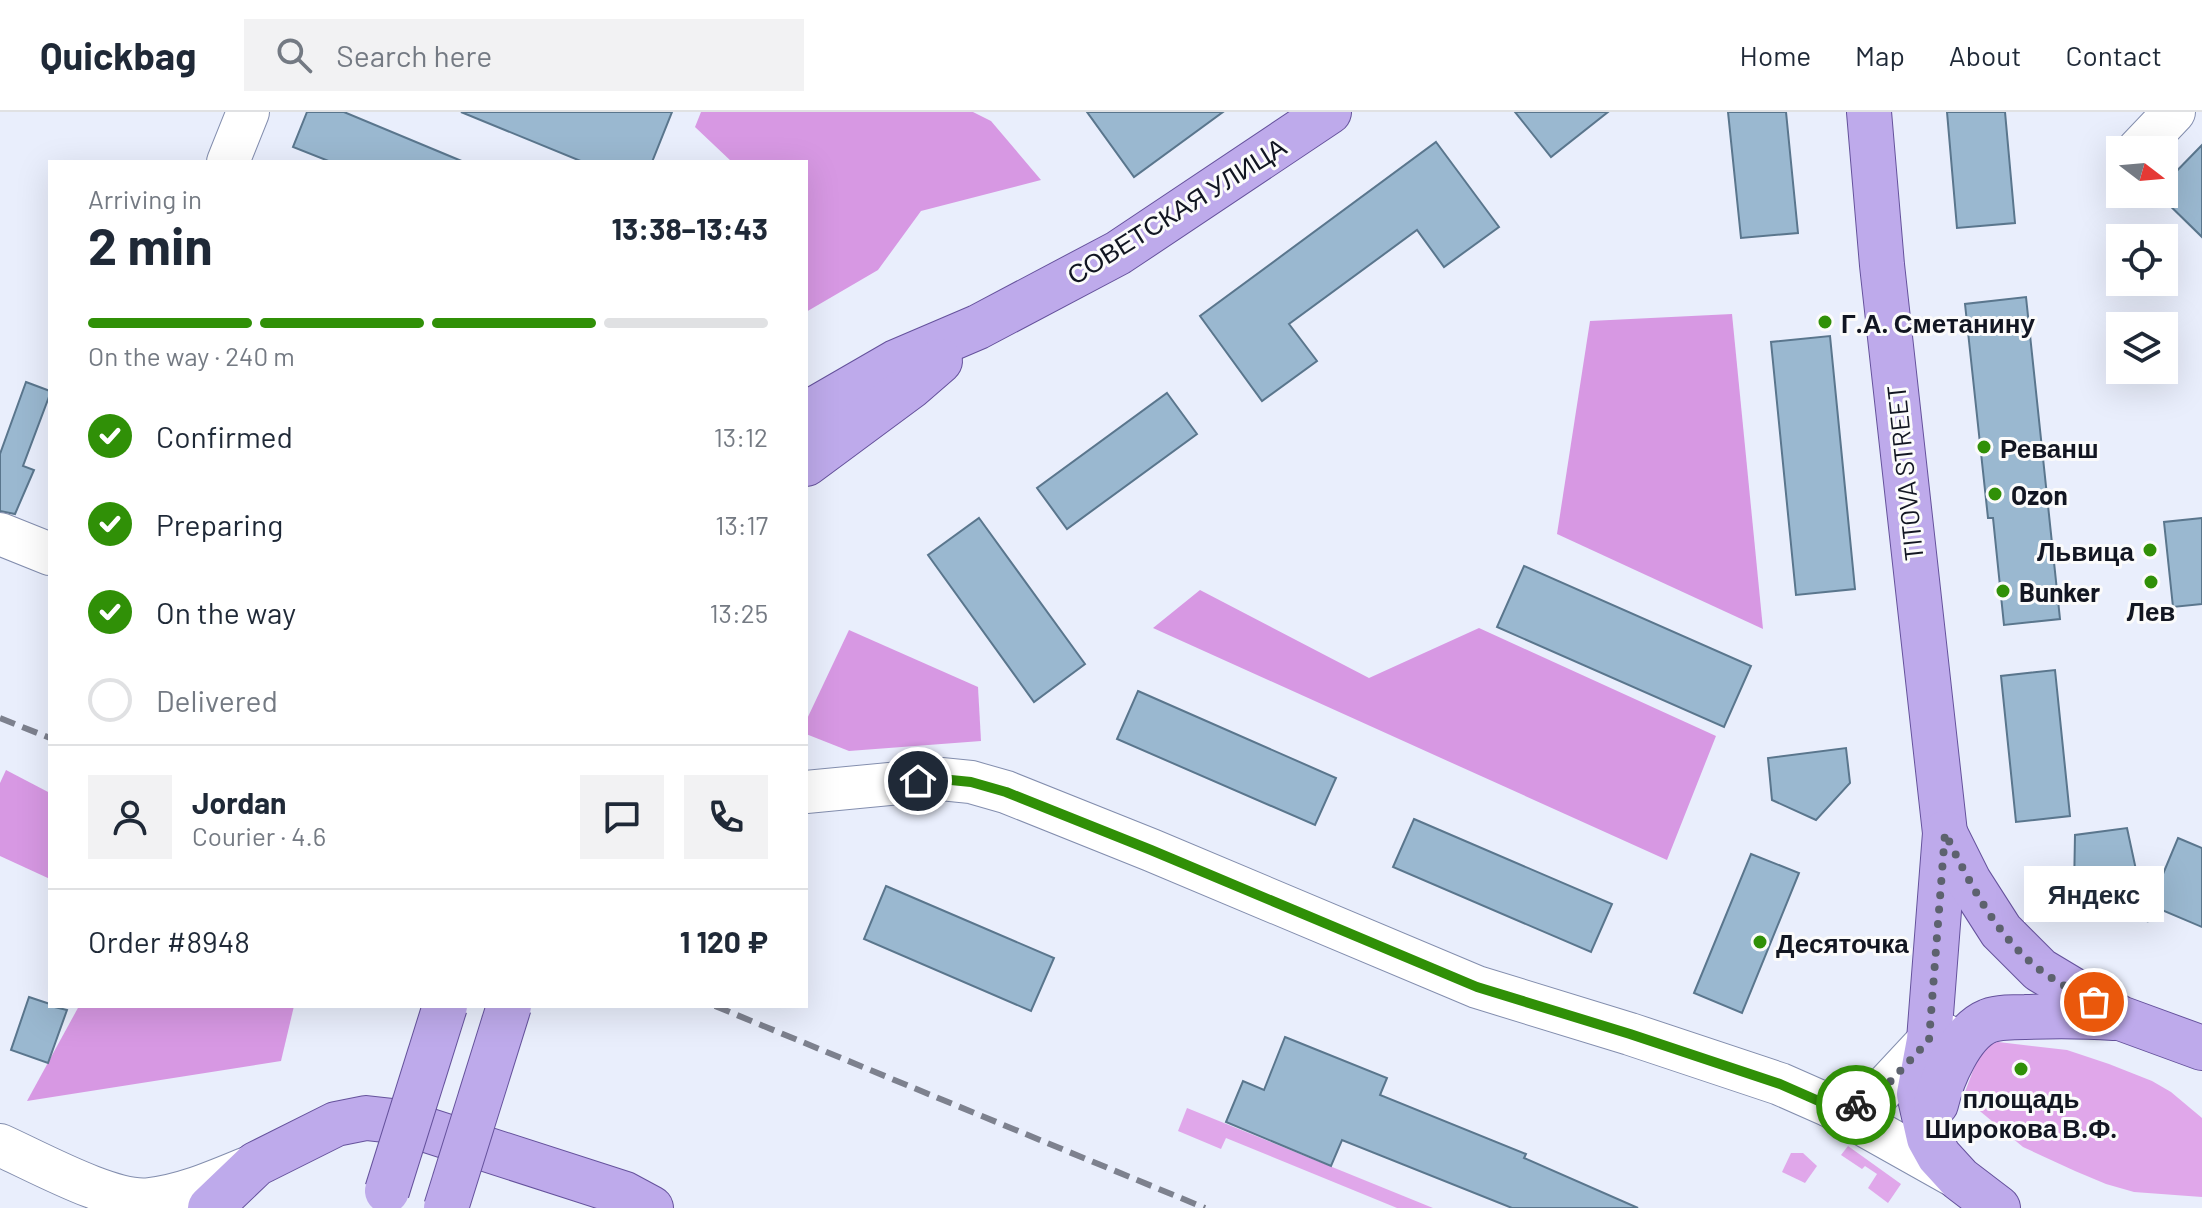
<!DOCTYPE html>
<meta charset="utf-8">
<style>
:root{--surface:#fff;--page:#f2f2f3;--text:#1f2937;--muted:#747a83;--line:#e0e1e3;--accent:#309007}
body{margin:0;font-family:Barlow,sans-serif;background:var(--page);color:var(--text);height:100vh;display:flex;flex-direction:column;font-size:30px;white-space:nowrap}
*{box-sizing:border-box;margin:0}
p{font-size:26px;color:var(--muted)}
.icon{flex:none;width:44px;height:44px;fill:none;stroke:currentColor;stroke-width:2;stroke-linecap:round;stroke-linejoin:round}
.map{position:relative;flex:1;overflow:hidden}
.side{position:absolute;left:48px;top:48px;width:760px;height:848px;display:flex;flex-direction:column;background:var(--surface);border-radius:0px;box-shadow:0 8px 32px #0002}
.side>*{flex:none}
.needle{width:52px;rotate:106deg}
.controls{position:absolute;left:2106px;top:24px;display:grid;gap:16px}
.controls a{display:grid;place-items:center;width:72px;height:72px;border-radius:0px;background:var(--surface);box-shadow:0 8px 32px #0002;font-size:40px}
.pin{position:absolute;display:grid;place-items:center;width:68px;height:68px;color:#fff;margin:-34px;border:4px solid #fff;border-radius:50%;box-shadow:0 2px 8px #0007}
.courier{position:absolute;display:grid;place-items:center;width:80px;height:80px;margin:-40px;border:6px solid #309007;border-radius:50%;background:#fff;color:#222;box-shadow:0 2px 10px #0007}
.bubble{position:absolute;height:56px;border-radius:0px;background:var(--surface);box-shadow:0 8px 32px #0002;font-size:26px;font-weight:700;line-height:56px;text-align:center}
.head em{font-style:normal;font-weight:700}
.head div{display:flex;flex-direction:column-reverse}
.head{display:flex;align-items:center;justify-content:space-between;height:136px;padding:0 40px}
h1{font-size:52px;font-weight:700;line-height:60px}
.bar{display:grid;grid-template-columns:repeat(4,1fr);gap:12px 8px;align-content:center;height:96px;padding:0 40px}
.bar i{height:10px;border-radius:6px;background:var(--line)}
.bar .selected{background:var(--accent)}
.bar p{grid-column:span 4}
.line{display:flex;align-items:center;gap:20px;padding:0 40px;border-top:2px solid var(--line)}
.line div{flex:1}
.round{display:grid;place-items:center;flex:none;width:84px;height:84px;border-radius:0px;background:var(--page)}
ol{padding:0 40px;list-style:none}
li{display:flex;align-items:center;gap:24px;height:88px}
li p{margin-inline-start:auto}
li .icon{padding:8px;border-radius:50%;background:var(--accent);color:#fff;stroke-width:4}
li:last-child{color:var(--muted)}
li i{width:44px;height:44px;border:4px solid var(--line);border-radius:50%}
header{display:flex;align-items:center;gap:48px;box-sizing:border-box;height:112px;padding:0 40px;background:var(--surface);border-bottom:2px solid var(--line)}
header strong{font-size:38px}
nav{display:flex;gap:44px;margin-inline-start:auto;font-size:28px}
.search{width:560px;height:72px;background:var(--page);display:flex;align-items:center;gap:20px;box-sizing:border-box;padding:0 28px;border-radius:0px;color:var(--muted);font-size:30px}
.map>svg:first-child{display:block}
</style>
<header>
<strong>Quickbag</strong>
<div class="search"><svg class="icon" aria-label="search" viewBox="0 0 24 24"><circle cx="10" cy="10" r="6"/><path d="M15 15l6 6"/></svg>Search here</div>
<nav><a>Home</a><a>Map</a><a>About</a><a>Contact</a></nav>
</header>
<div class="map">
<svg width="2202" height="1096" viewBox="0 0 2202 1096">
<rect width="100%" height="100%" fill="#e9eefc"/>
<g fill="#e0a7ea">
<path d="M1990 929 2067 938 2109 952 2152 969 2171 980 2202 1006V1085L2134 1080 2106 1072 2075 1059 2023 1035 1963 985 1979 943Z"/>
<path d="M1187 996 1433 1096H1397L1226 1026 1221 1037 1178 1019Z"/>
<path d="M1848 1034 1901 1072 1888 1091 1868 1076 1877 1062 1865 1054 1862 1057 1841 1043Z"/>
<path d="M1791 1041H1803L1817 1054 1805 1071 1782 1060Z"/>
</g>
<g fill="#d798e3">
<path d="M701 0H973L991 9 1041 68 921 99 878 158 806 200V50H732L695 15Z"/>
<path d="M1732 202 1763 517 1557 422 1590 209Z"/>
<path d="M1200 478 1369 566 1479 516 1716 624 1667 748 1153 516Z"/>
<path d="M849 518 978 575 981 629 849 639 806 622V609Z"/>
<path d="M6 658 50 681V767L0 744V671Z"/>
<path d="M79 894H294L281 949 27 989Z"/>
</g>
<g fill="#9ab8d0" stroke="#5a768d" stroke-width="2">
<path d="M307 0H344L464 50H331L293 35Z"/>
<path d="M461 0H672L652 50H583Z"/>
<path d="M1087 0H1223L1134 65Z"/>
<path d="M1515 0H1608L1551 45Z"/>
<path d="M1728 0H1786L1798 121 1741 126Z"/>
<path d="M1947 0H2005L2015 111 1957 116Z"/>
<path d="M1436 30 1499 115 1444 155 1417 118 1289 212 1317 249 1262 289 1200 204Z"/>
<path d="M2202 33V125L2158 82H2164V72Z"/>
<path d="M2026 185 2060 507 2004 513 1993 406H1988L1965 192Z"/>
<path d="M1830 224 1855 477 1796 483 1771 230Z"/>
<path d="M26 270 50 279V282L23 354 34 358 15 402 0 399V342Z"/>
<path d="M1167 281 1197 322 1067 417 1037 376Z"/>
<path d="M979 406 1085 552 1034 590 928 443Z"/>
<path d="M2202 406V492L2173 495 2164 410Z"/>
<path d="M1524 454 1751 554 1724 615 1497 515Z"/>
<path d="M2055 558 2070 704 2016 710 2001 564Z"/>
<path d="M1138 579 1336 666 1315 713 1117 627Z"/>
<path d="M1846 636 1850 671 1816 708 1772 688 1768 646Z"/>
<path d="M1414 707 1612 792 1591 840 1393 755Z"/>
<path d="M2127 716 2147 809 2106 798 2074 778 2075 723Z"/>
<path d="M2178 726 2202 736V815L2150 793Z"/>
<path d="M1751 742 1799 761 1742 901 1694 881Z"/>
<path d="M886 774 1054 846 1031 899 864 827Z"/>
<path d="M29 885 50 892V894L67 898 48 951 11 938Z"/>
<path d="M1285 925 1387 966 1380 983 1526 1042 1524 1046 1638 1096H1512L1342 1028 1331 1054 1226 1010 1243 969 1264 978Z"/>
</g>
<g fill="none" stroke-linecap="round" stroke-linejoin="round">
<defs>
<g id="minor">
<path d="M2138 38 2174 0"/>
<path d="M228 50 248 0"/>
<path d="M0 422 50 442"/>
<path d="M806 680 941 667 971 670 1006 680 1151 738 1477 875 1630 922 1780 972 1830 994 1960 1067"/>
<path d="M1830 994 1861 993 1874 987 1929 928 1945 923"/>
<path d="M0 1033C36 1049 113 1092 150 1087 185 1083 218 1068 250 1055"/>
</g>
<g id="major">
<path d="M1869 0 1882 153 1945 721 1929 928 1919 982 1929 1026 1939 1044 1960 1067 1998 1096"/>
<path d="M806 302 896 250 978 215 1118 141 1329 0"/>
<path d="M806 352 910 275 940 249"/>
<path d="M1945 721 1969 769 2001 819 2040 858 2120 906 2202 936"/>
<path d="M1936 992C1942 966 1961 920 1988 909 1999 905 2013 905 2025 905 2055 904 2084 904 2114 906"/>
<path d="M210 1096 256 1052 336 1012 366 1006 402 1010 625 1082 651 1096"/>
</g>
</defs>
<use href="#minor" stroke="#838eae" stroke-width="44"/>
<use href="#major" stroke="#65529c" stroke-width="46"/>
<use href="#minor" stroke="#fff" stroke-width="42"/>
<use href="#major" stroke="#beaaeb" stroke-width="44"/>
<g stroke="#7d818e" stroke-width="6" stroke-dasharray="16 8" stroke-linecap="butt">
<path d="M0 606 50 626"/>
<path d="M715 894 1205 1096"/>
</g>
<defs>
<g id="major-bridge">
<path d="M387 1079 445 894"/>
<path d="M446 1096 509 894"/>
</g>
</defs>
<use href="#major-bridge" stroke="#65529c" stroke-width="46" stroke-linecap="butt"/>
<use href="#major-bridge" stroke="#beaaeb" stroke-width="44"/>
</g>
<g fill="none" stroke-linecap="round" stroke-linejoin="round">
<path stroke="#5d626e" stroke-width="8" stroke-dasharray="0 14.4" d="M1856 993 1874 987 1929 928 1945 721C1970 771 1995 823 2040 858 2056 870 2076 880 2094 890"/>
<path stroke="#309007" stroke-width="10" d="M918 669 941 667 971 670 1006 680 1151 738 1477 875 1630 922 1780 972 1830 994 1856 993"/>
</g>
<g fill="#309007" stroke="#fbfbfb" stroke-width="3">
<circle cx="1825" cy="210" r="8"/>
<circle cx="1984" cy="335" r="8"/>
<circle cx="1995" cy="382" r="8"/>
<circle cx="2150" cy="438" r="8"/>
<circle cx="2151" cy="470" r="8"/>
<circle cx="2003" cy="479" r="8"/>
<circle cx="1760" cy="830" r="8"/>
<circle cx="2021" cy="957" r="8"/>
</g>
<g text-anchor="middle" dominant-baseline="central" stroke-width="6" stroke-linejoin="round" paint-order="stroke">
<g font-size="26" fill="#121622" stroke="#fbfbfb">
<text transform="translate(1176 98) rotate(-32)">СОВЕТСКАЯ УЛИЦА</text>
<text transform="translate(1904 361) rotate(-96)">TITOVA STREET</text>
</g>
<g font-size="26" font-weight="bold" fill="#121622" stroke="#fbfbfb" text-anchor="start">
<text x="1841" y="210">Г.А. Сметанину</text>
<text x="2000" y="335">Реванш</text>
<text x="2011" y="382">Ozon</text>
<text x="2134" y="438" text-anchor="end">Львица</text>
<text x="2019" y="479">Bunker</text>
<text x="2151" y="498" text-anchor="middle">Лев</text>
<text x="1776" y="830">Десяточка</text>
<text x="2021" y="985" text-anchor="middle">площадь<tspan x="2021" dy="30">Широкова В.Ф.</tspan></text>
</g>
</g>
</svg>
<div class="controls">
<a><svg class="needle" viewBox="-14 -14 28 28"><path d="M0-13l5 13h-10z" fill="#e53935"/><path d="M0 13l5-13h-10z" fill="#747a83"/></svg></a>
<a><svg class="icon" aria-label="locate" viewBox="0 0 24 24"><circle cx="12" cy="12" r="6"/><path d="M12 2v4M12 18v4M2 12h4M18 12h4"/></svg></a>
<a><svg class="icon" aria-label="layers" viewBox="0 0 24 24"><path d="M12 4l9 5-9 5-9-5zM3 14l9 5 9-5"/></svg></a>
</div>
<div class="pin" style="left:2094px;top:890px;background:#ea580c"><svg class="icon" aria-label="bag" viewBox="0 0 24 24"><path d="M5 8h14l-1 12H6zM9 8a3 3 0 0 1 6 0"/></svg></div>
<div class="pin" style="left:918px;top:669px;background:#1f2937"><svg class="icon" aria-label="home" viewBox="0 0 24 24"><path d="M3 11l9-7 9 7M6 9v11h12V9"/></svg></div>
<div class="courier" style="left:1856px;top:993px"><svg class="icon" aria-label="bike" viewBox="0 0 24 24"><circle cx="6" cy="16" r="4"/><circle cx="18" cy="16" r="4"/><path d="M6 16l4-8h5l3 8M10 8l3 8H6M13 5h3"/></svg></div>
<div class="bubble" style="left:2024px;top:754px;width:140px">Яндекс</div>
<section class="side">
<div class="head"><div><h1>2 min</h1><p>Arriving in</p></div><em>13:38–13:43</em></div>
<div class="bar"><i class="selected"></i><i class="selected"></i><i class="selected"></i><i></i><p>On the way · 240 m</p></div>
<ol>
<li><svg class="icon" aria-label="check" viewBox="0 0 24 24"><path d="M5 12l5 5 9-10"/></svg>Confirmed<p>13:12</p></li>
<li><svg class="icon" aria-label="check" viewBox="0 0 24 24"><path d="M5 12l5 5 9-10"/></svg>Preparing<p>13:17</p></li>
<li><svg class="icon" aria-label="check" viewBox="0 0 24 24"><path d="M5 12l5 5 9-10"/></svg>On the way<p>13:25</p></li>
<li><i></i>Delivered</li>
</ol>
<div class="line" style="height:144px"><a class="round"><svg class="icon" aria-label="person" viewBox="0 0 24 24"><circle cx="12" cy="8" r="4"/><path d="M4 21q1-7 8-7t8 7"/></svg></a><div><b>Jordan</b><p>Courier · 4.6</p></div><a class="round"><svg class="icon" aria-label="chat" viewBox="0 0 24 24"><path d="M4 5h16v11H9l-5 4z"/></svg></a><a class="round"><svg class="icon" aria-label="phone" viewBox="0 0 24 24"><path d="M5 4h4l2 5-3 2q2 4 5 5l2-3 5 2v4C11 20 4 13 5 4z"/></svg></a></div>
<div class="line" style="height:104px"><div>Order #8948</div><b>1 120 ₽</b></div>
</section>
</div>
